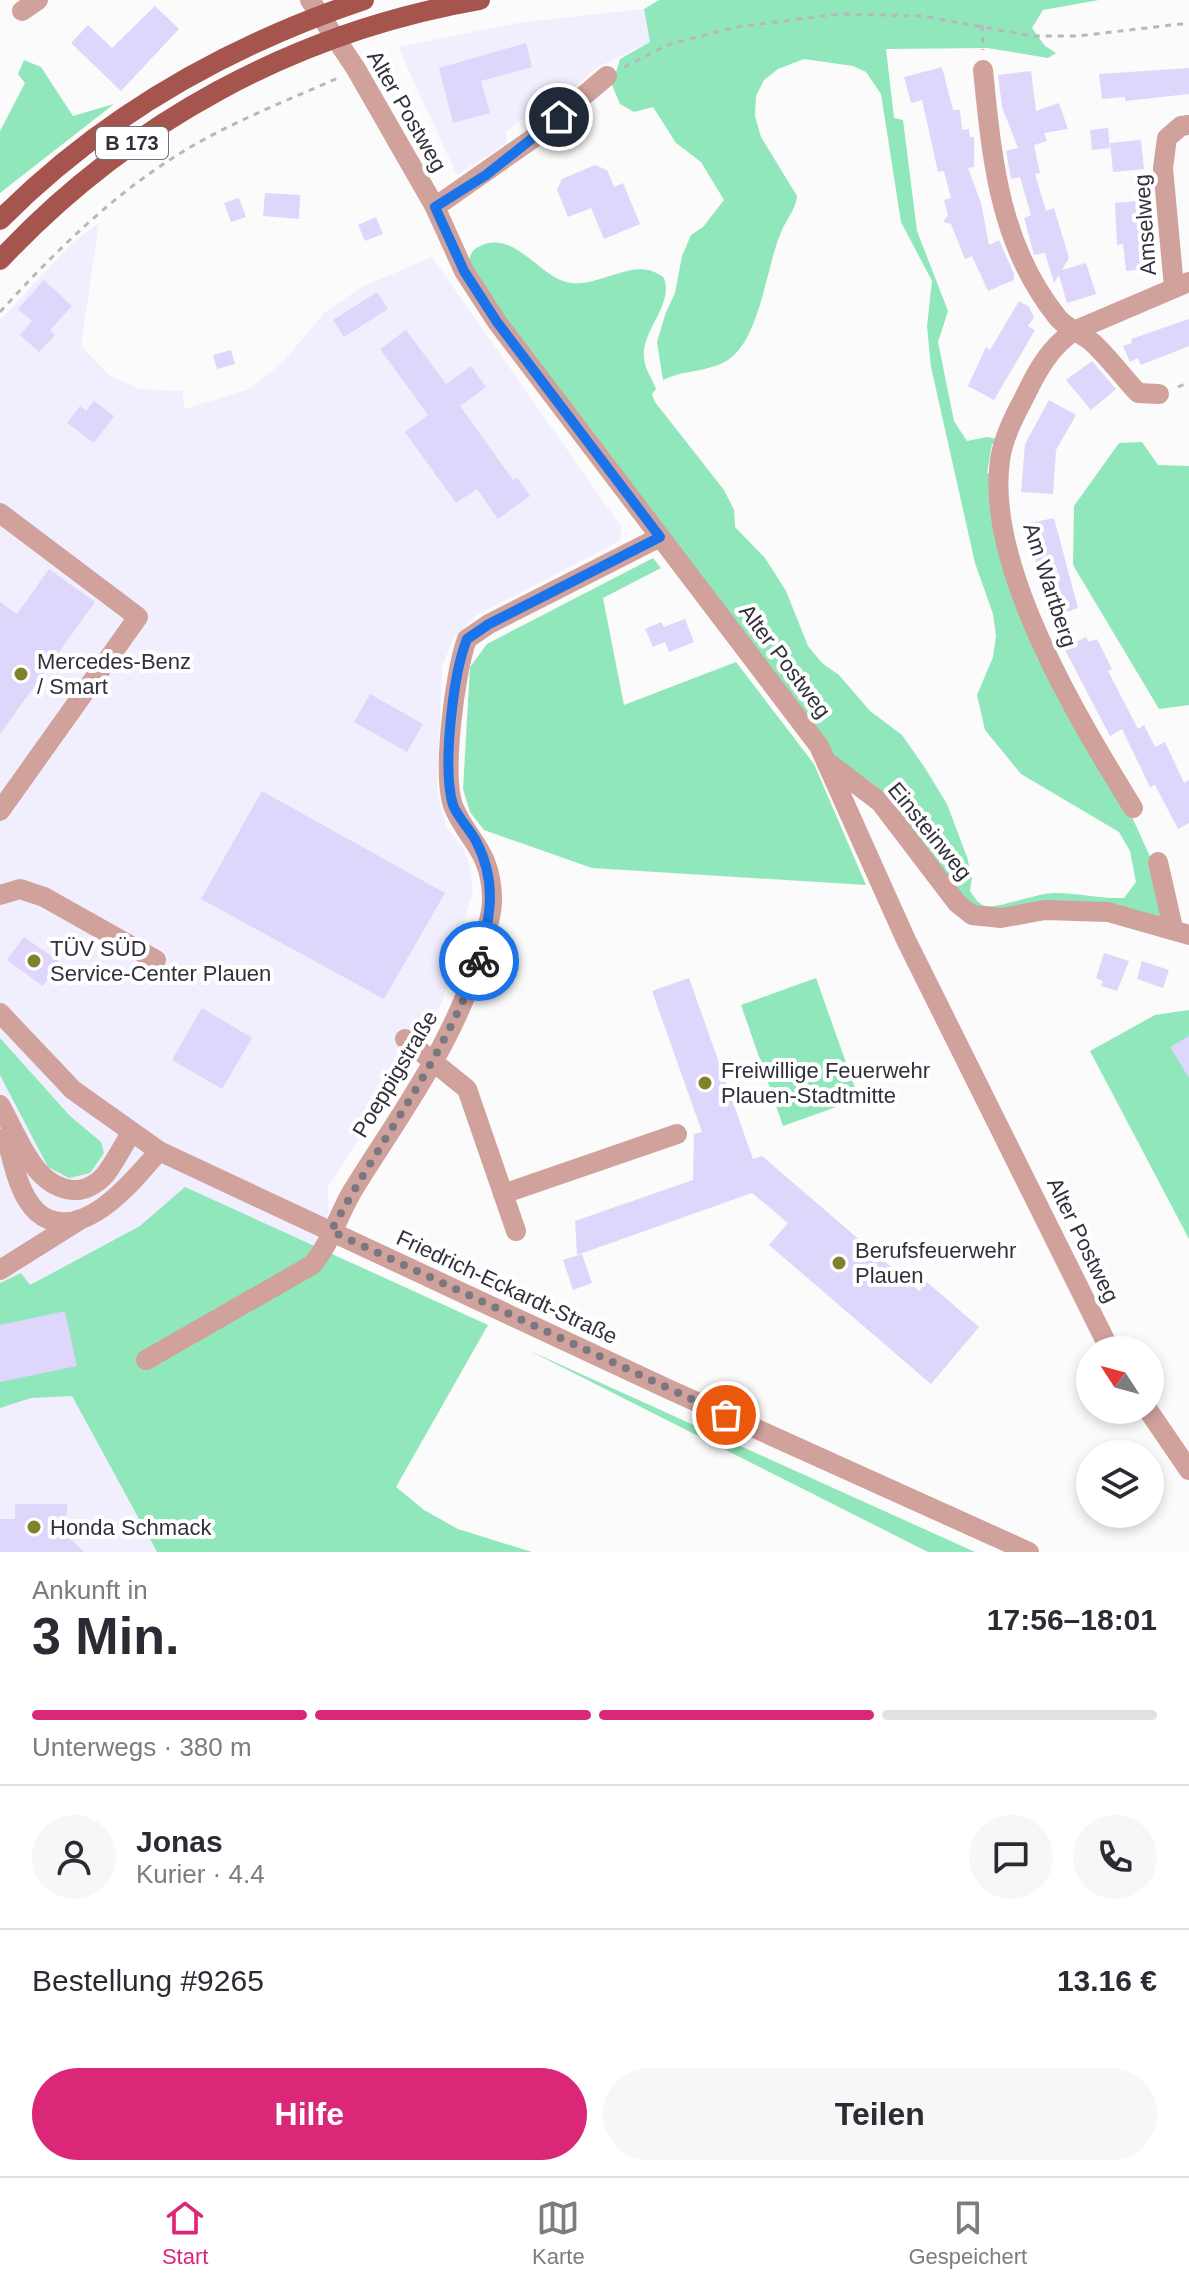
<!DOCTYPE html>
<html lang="de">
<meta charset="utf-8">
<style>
:root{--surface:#fff;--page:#f7f7f7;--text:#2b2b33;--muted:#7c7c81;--line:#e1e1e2;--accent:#db2777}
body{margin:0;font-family:Arial,sans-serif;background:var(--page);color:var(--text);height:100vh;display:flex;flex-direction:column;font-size:30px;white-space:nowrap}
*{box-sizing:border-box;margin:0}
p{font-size:26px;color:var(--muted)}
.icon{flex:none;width:44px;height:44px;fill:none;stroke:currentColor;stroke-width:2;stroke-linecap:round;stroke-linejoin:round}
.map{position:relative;height:1552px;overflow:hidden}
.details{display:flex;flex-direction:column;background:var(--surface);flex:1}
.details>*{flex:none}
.needle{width:52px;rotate:306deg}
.fabs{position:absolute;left:1076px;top:1336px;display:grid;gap:16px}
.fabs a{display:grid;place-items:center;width:88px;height:88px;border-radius:50%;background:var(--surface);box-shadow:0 4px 12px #0003;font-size:40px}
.pin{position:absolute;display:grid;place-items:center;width:68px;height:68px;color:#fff;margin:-34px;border:4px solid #fff;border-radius:50%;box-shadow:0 2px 8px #0007}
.courier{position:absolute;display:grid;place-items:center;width:80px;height:80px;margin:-40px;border:6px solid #1a73e8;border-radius:50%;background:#fff;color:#222;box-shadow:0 2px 10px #0007}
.summary em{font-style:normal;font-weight:700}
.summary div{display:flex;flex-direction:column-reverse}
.summary{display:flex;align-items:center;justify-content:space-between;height:136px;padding:0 32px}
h1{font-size:52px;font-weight:700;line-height:60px}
.bar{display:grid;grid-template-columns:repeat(4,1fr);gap:12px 8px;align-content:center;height:96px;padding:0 32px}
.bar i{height:10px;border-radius:6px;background:var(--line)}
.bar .active{background:var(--accent)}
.bar p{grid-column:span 4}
.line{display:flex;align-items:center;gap:20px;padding:0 32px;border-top:2px solid var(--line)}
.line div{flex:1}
.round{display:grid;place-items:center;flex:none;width:84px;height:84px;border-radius:42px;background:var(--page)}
.action{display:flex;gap:16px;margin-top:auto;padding:16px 32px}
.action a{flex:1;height:92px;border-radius:48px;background:var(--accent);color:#fff;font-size:32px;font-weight:700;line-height:92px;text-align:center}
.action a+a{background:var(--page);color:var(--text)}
.menu{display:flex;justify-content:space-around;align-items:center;height:112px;border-top:2px solid var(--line);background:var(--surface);font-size:22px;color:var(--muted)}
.menu a{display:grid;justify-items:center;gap:4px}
.menu .active{color:var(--accent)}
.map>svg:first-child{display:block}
</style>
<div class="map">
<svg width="1189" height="1552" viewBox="0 0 1189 1552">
<rect width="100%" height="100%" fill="#fbfbfb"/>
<g fill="#f1effd">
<path d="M644 9 650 42 596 68 544 115 521 120 506 132 507 143 457 175 398 47 518 23Z"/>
<path d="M99 223 81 346 110 376 140 389 182 391 185 409 249 389 283 362 325 312 362 287 432 257 622 528 620 541 477 615 453 639 442 667 437 793 446 826 462 847 470 866 473 890 442 1002 402 1067 398 1090 360 1137 328 1187 330 1254 72 1396 157 1552H0V320L73 242Z"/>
</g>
<g fill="#90e7bb">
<path d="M659 0H1099L1043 10 1032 28 1045 46 1056 53 1048 58 987 48 886 49 894 118 903 120 917 231 948 311 938 342 954 421 967 441 987 437 998 439 997 444H992L987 473 995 474 1001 530 1153 863 1167 920 979 909 957 894 876 786 829 753 527 355 469 266C469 257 471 250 480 246 512 230 537 272 563 281 597 293 634 252 664 278 674 305 641 330 644 358 645 370 652 378 656 389L652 394 655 402 724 490 734 510 735 527 765 558 786 591 808 646 822 663 839 675 870 711 902 735 925 768 947 804 967 857 972 878 970 891C975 898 979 906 988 906 1001 908 1036 893 1055 893 1078 893 1100 899 1124 898L1136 882 1130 851 1119 832 1021 774 985 730 977 695 993 657 996 636 993 614 975 563 931 367 927 326 932 281 901 222 881 94 866 72 853 66 804 59 778 69 764 80 756 96 755 116 761 137 797 196C796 209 787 218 782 230 766 265 761 338 728 360 709 372 683 370 663 380L657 342 666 312 675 293 682 256 691 235 703 227 724 200 701 162 676 143 653 107 634 112 620 104 612 85 620 59 650 42 644 9Z"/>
<path d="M24 60 41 67 73 116 114 104 0 193V131L25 83 18 74Z"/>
<path d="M1142 442 1158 465 1189 466V705L1159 709 1073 565 1074 506 1119 443Z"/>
<path d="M653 558 661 568 603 598 624 705 736 662 814 764 866 885 592 868 484 830 470 812 463 789 470 667 487 644Z"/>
<path d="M816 978 859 1099 783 1126 741 1005Z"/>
<path d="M1189 1010V1239L1090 1051 1155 1015Z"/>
<path d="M0 1038 70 1116 101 1142 104 1153 90 1173 69 1178 48 1167 0 1075Z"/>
<path d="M185 1187 488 1325 396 1487 424 1510 458 1529 532 1552H157L72 1396 31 1398 0 1408V1283L21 1273 30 1285 140 1226Z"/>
<path d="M528 1350 975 1552H928Z"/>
</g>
<g fill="#ded6fb">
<path d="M155 6 179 29 121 91 71 43 88 25 112 48Z"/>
<path d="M526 43 532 67 481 81 490 113 453 123 439 68Z"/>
<path d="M942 67 953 110H960L962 130 969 129 970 137H974V167L968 168 981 203 989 245 999 240 1014 274V280L988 291 972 256 965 259 951 224 943 222 948 215 944 200 951 198 944 171 938 172 922 100 911 103 904 77Z"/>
<path d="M1189 68V94L1125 101V97L1102 99 1099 74Z"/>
<path d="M1031 71 1036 111 1059 103 1068 129 1044 133 1047 141 1034 145 1040 173 1035 174 1046 211 1054 208 1069 258 1062 270 1086 263 1096 294 1067 303 1059 275 1054 283 1045 253 1034 255 1024 218 1031 215 1020 177 1011 179 1006 151 1018 148 1002 107 998 75Z"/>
<path d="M1108 128 1110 148 1092 150 1090 130Z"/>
<path d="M1141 140 1144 169 1113 172 1110 143Z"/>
<path d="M595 165 607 170 614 187 623 183 640 224 604 239 591 208 568 217 557 190 562 179Z"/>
<path d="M265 193 300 195 299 219 263 216Z"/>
<path d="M239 198 246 217 231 222 224 203Z"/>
<path d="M1149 200 1154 268 1126 271 1123 244 1117 245 1115 203Z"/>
<path d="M376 217 383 234 365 241 358 225Z"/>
<path d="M44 280 72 306 50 330 55 335 39 352 20 335 32 321 18 309Z"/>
<path d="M377 292 388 309 344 337 333 320Z"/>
<path d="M1019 301 1029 307 1034 317 1028 326 1035 330 994 400 968 386 986 347 990 350Z"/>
<path d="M1189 319V346L1141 365 1138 358 1130 362 1123 346 1132 343 1131 339Z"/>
<path d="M406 330 446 384 471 366 486 387 460 406 513 480 517 477 530 496 498 519 477 489 456 503 405 432 428 415 380 349Z"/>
<path d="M231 350 235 364 217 369 213 355Z"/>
<path d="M1092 361 1116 389 1091 410 1066 380Z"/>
<path d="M1049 400 1076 415 1056 450 1053 494 1021 492 1025 444Z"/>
<path d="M94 401 114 416 94 443 67 423 80 406 86 411Z"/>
<path d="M1054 518 1078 608 1052 617 1025 524Z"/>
<path d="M49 569 95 602 0 734V602L17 614Z"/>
<path d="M685 619 694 642 669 652 665 642 653 647 645 629 661 622 664 627Z"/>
<path d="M1086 637 1089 642 1097 639 1112 669 1108 671 1138 729 1144 725 1155 747 1165 742 1184 783 1189 780V823L1178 829 1155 785 1150 787 1122 729 1110 736 1064 648Z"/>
<path d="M370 694 423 724 407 752 354 722Z"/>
<path d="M262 791 445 893 384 999 201 899Z"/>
<path d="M24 937 60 962 43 986 7 960Z"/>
<path d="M1104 953 1129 961 1117 991 1101 986 1103 981 1096 978Z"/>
<path d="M1142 961 1169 970 1163 988 1137 979Z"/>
<path d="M689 978 753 1159 762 1156 919 1291 927 1282 979 1327 931 1384 769 1245 788 1223 752 1193 577 1255 575 1221 693 1180 694 1134 702 1132 652 991Z"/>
<path d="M202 1008 252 1038 222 1089 172 1060Z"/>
<path d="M1189 1036V1078L1170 1047Z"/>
<path d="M582 1254 592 1283 573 1290 563 1260Z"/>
<path d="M65 1311 77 1366 0 1382V1325Z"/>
<path d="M15 1504H67V1536L84 1552H0V1519H15Z"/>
</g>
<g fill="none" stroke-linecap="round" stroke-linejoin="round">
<g stroke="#b8b7bb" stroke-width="3" stroke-dasharray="6 6" stroke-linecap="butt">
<path d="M982 25 983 50"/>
<path d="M624 67 667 45 736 27 840 14 922 16 1032 36H1078L1189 23"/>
<path d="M0 312C49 258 102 205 162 165 216 128 279 104 338 78"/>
<path d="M1178 387 1189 382"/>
</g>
<g stroke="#d1a19c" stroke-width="20">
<path d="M310 0 356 69 435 207 464 271 497 322 819 746 906 940 1110 1350"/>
<path d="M22 11 38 0"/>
<path d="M983 70C992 159 999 245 1058 318 1068 330 1082 333 1093 343 1109 358 1123 377 1138 393L1159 394"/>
<path d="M435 207 535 137 607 76"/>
<path d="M1174 287 1163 168 1167 138 1181 126 1189 125"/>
<path d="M0 513 138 617 0 811"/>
<path d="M826 761 880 802 957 903 972 915 1001 918 1045 910 1108 912 1189 935"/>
<path d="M1133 808C1079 720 985 567 1000 460 1003 438 1014 417 1024 398 1037 371 1049 348 1074 331L1189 282"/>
<path d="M1158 862 1173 928"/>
<path d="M0 895 20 889 44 897 156 960"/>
<path d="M0 1013 73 1090 159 1151 668 1389 1029 1552"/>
<path d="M405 1039 467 1089 516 1231"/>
<path d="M0 1105C19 1138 35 1192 79 1190 88 1189 99 1182 105 1175 115 1162 123 1146 131 1133"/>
<path d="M6 1137C13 1161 18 1194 37 1212 79 1249 135 1179 159 1151"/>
<path d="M503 1194 677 1134"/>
<path d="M0 1270 78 1221"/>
<path d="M146 1360 312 1265C331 1243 338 1215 353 1190 402 1111 460 1035 483 943 487 929 493 911 492 896 490 850 469 842 454 808 441 777 455 671 467 639L489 624 660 537"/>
<path d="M1148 1410 1189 1470"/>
</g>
<g stroke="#a6554e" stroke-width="20">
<path d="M0 220C102 117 227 46 364 0"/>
<path d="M0 260C128 123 295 32 480 0"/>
</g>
</g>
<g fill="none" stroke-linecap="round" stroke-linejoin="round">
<path stroke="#797780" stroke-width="8" stroke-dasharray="0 14.4" d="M479 961C444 1059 380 1140 331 1231L726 1415"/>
<path stroke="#1a73e8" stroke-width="10" d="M479 961C490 918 498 883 476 841 470 829 458 818 453 805 442 769 453 674 467 639L489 624 660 537 497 322 464 271 435 207 486 175 559 117"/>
</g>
<g fill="#80812a" stroke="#fff" stroke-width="3">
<circle cx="21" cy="674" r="8"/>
<circle cx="34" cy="961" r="8"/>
<circle cx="705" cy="1083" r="8"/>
<circle cx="839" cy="1263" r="8"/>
<circle cx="34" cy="1527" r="8"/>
</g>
<g text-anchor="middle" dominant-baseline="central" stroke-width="8" stroke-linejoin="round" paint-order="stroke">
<rect fill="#fff" stroke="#706e77" stroke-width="2" x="96" y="127" width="72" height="32" rx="6"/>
<g font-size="20" font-weight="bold" fill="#33303d">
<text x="132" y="143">B 173</text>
</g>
<g font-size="22" fill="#33303d" stroke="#fff">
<text transform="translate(407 111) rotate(60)">Alter Postweg</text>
<text transform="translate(1145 225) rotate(-94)">Amselweg</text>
<text transform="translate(1050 585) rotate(72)">Am Wartberg</text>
<text transform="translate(785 661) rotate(53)">Alter Postweg</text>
<text transform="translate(930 831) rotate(51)">Einsteinweg</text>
<text transform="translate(395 1074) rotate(-59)">Poeppigstraße</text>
<text transform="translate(1083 1240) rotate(64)">Alter Postweg</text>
<text transform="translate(507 1287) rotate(25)">Friedrich-Eckardt-Straße</text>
</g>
<g font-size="22" fill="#33303d" stroke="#fff" text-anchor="start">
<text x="37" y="661">Mercedes-Benz<tspan x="37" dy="25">/ Smart</tspan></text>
<text x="50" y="948">TÜV SÜD<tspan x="50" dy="25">Service-Center Plauen</tspan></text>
<text x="721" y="1070">Freiwillige Feuerwehr<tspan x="721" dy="25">Plauen-Stadtmitte</tspan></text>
<text x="855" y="1250">Berufsfeuerwehr<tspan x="855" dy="25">Plauen</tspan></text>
<text x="50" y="1527">Honda Schmack</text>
</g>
</g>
</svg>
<div class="fabs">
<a><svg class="needle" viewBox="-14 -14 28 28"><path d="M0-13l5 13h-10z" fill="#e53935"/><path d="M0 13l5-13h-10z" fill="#7c7c81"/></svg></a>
<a><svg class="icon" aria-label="layers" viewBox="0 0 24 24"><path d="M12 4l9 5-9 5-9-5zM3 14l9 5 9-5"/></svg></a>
</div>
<div class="pin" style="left:726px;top:1415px;background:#ea580c"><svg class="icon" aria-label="bag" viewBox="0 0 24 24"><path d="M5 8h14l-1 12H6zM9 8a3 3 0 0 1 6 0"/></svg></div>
<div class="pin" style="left:559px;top:117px;background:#1f2937"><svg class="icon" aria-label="home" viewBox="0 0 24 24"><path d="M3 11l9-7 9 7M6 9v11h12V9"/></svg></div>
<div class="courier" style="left:479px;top:961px"><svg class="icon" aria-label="bike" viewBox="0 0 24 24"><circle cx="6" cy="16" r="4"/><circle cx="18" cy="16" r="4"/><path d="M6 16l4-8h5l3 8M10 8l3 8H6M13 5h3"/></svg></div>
</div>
<section class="details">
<div class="summary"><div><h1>3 Min.</h1><p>Ankunft in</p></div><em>17:56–18:01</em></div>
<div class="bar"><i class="active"></i><i class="active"></i><i class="active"></i><i></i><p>Unterwegs · 380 m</p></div>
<div class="line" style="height:144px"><a class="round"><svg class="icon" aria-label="person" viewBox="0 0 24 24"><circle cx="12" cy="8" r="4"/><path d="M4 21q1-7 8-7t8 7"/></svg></a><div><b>Jonas</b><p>Kurier · 4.4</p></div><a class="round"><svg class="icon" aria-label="chat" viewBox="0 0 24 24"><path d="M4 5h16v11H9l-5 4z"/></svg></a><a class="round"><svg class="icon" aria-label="phone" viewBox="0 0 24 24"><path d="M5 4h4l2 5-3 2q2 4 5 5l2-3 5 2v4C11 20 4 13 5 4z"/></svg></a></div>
<div class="line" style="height:104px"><div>Bestellung #9265</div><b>13.16 €</b></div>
<div class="action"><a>Hilfe</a><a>Teilen</a></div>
</section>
<nav class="menu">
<a class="active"><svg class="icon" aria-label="home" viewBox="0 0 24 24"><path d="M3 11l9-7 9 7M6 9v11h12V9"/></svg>Start</a>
<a><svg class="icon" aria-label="map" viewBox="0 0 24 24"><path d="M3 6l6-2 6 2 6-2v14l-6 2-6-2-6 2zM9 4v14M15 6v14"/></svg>Karte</a>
<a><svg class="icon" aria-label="saved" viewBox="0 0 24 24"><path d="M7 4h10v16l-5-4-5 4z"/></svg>Gespeichert</a>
</nav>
